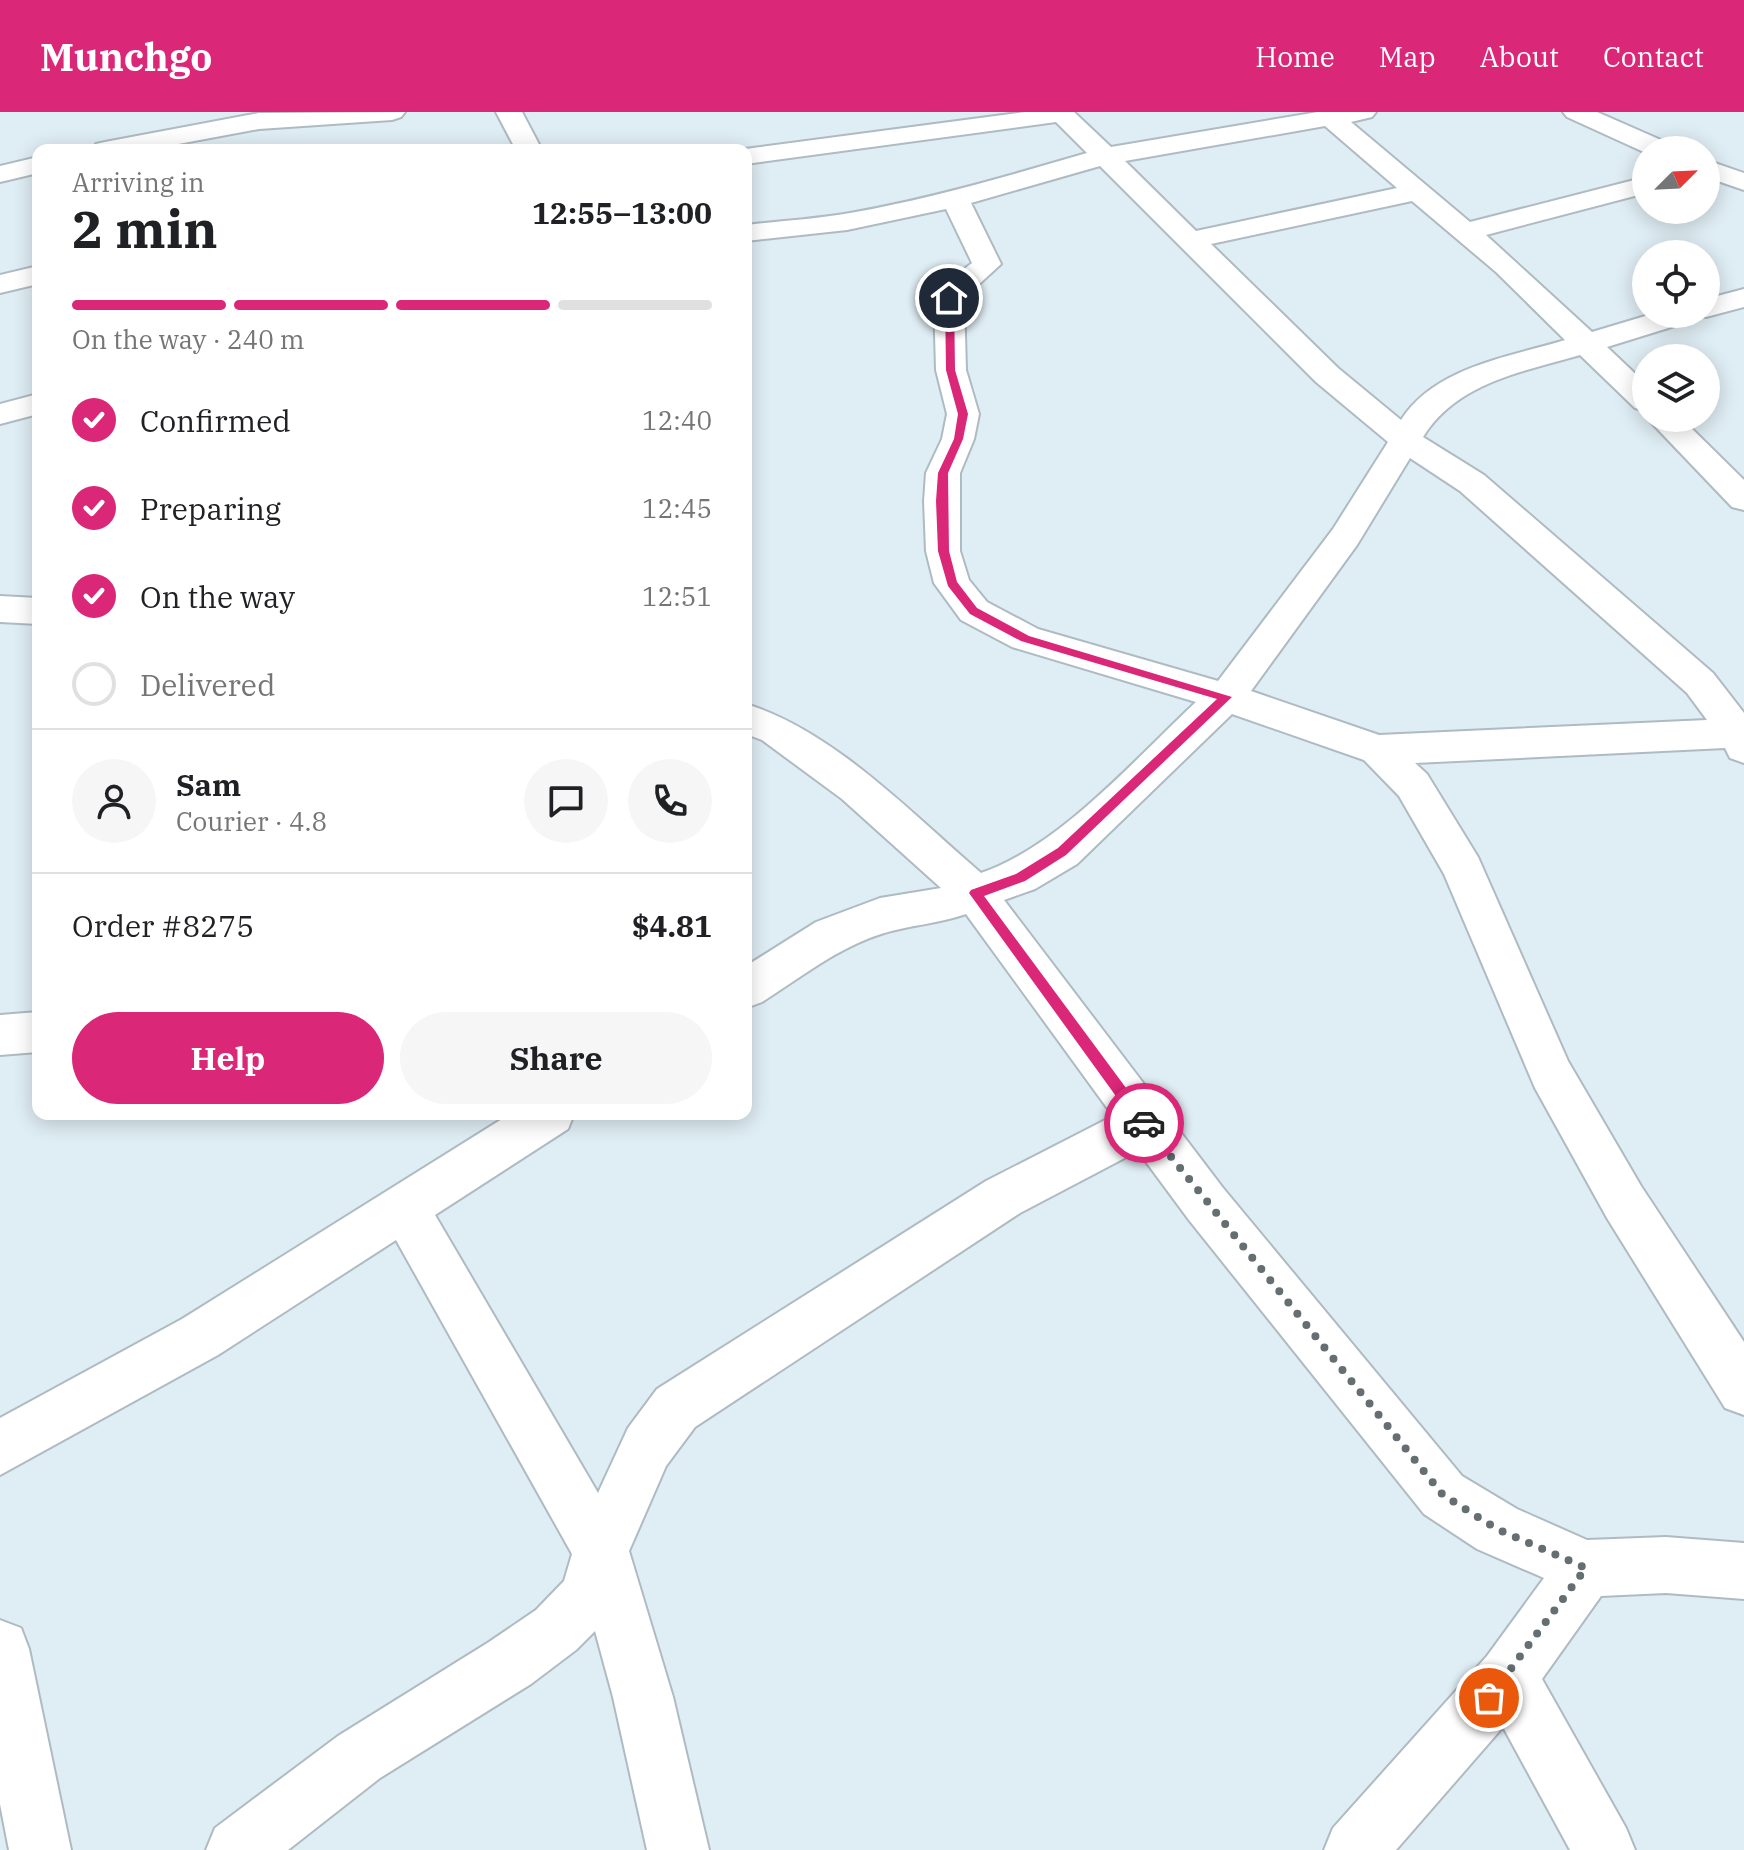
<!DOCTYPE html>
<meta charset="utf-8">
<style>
:root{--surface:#fff;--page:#f6f6f6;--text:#202124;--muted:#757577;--line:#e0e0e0;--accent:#db2777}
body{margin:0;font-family:"IBM Plex Serif",serif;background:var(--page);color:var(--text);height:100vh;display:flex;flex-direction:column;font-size:30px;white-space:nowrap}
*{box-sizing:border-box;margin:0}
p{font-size:26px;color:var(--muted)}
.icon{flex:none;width:44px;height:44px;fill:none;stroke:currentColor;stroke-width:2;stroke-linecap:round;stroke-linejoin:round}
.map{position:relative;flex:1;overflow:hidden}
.drawer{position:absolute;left:32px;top:32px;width:720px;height:976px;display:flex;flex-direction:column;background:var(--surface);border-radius:16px;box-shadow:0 4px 20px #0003}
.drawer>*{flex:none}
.needle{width:52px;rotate:66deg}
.buttons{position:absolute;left:1632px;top:24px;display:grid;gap:16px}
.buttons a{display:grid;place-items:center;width:88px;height:88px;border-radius:50%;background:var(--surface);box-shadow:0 4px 20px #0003;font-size:40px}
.pin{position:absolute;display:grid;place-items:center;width:68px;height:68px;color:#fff;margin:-34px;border:4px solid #fff;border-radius:50%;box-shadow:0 2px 8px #0007}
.courier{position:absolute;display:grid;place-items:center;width:80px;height:80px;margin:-40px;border:6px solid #db2777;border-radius:50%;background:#fff;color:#222;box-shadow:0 2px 10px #0007}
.headline em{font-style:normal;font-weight:700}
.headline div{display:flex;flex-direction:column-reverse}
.headline{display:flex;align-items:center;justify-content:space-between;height:136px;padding:0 40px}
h1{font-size:52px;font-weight:700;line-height:60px}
.bar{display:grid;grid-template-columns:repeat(4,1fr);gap:12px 8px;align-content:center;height:96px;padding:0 40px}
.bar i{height:10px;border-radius:6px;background:var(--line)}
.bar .on{background:var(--accent)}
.bar p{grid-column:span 4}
.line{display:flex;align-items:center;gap:20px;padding:0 40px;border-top:2px solid var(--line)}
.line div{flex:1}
.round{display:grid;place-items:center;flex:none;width:84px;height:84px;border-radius:42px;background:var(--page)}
ol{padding:0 40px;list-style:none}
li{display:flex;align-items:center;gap:24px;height:88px}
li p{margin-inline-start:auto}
li .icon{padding:8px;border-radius:50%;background:var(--accent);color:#fff;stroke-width:4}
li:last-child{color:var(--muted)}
li i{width:44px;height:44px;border:4px solid var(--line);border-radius:50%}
.action{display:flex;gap:16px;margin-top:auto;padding:16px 40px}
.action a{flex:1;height:92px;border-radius:48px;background:var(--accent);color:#fff;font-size:32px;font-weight:700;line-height:92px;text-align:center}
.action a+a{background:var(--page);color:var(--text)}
header{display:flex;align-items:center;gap:48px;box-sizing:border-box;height:112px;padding:0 40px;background:var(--accent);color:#fff}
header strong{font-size:38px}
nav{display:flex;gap:44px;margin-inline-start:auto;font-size:28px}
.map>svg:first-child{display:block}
</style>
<header>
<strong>Munchgo</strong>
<nav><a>Home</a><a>Map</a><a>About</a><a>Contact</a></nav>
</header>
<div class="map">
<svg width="1744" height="1738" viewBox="0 0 1744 1738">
<rect width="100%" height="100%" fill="#dfedf4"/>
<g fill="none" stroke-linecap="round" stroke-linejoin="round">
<defs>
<g id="minor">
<path d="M405 0 401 5 392 8 259 17 146 38H92L96 32 105 30 259 1Z"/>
<path d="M496 0H522L542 38H516Z"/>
<path d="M1025 0H1074L1111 35 1318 0H1376L1372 5 1351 10 1470 110 1646 65V81L1486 123 1592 220 1652 202H1706V187L1744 177V195L1706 205 1698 203 1694 208 1607 235 1646 272V299L1635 296 1580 243C1523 260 1457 270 1423 325L1484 363 1713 561 1744 601V651L1730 646 1725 636 1415 651 1427 662 1478 745 1568 949 1641 1074 1744 1230V1303L1725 1296 1607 1106 1535 976 1444 762 1399 684 1364 648 1232 602 1077 752 1035 777 1004 788 1223 1076 1462 1364 1517 1397 1587 1428 1666 1425 1744 1431V1487L1666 1481 1601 1484 1542 1567 1626 1716 1635 1738H1570L1503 1615 1396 1738H1324L1333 1716 1487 1544 1544 1466 1477 1437 1424 1402 1189 1108 1138 1039 1020 1101 695 1315 666 1354 629 1439 673 1585 709 1738H647L613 1585 595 1519 576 1538 531 1572 380 1666 288 1738H206L215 1716 338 1624 489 1530 536 1498 564 1469 572 1442 396 1128 218 1243 0 1363V1306L182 1207 510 1002H574L568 1017 435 1103 598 1381 628 1316 657 1277 986 1069 1113 1004 966 802C938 812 909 813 881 822 837 836 800 866 762 890L746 896V854L816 810 880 786 941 776 842 687 762 628 746 622V592C834 619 912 702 981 761 1060 734 1135 647 1196 590L1012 535 961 508 934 471 926 439 924 389 926 361 942 327 947 302 936 258 934 186 947 170 972 151 946 97 847 118 746 129V113C780 109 816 107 850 101 930 87 1008 64 1087 41L1056 10 746 52V38H738ZM1325 14 1397 76 1196 119 1125 49ZM1100 54 1316 270 1388 330 1333 417 1218 569 1038 517 987 490 969 468 960 439V361L974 327 979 302 966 258 964 186 1001 152 971 91ZM1412 89 1496 160 1565 228C1509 245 1435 255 1401 308L1338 256 1211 132ZM1410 346 1460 379 1687 581 1707 608 1379 623 1251 579 1357 433Z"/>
<path d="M1563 0H1597L1670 32 1674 38H1646V41L1567 5Z"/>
<path d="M38 45V61L0 70V54Z"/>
<path d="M1706 48 1744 61V78L1706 65Z"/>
<path d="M38 154V172L0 181V163Z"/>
<path d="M38 282V302L0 312V292Z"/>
<path d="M1647 306H1681L1744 368V398L1732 395Z"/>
<path d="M0 484 38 486V512L0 510Z"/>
<path d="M38 900V940L0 943V903Z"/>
<path d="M0 1508 21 1516 29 1537 71 1738H9L0 1692Z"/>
</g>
</defs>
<use href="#minor" stroke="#aebbc2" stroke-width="4"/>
<use href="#minor" fill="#fff" fill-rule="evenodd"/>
</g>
<path fill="#db2777" d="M949 183 954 186 955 258 968 302 963 327 948 361 949 439 957 470 977 496 1029 524 1232 585 1066 743 1025 769 984 784 1149 1007 1151 1011 1144 1017 1139 1016 969 781 971 778 1016 762 1058 736 1217 587 1021 529 970 502 948 474 938 439 936 389 938 361 954 327 958 302 946 258 945 186Z"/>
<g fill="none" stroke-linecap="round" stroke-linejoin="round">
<path stroke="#656e71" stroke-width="8" stroke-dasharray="0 14.4" d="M1144 1011 1443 1383 1497 1417 1586 1456 1489 1586"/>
</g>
</svg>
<div class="buttons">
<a><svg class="needle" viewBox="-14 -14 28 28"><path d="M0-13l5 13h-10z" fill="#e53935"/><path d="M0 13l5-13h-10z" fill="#757577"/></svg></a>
<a><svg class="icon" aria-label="locate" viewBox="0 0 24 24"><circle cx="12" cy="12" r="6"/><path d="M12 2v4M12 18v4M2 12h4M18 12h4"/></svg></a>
<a><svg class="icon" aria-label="layers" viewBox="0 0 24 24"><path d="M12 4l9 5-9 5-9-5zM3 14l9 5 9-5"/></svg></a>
</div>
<div class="pin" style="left:1489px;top:1586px;background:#ea580c"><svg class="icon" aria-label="bag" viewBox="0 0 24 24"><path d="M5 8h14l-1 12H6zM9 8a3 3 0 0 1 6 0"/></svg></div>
<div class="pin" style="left:949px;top:186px;background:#1f2937"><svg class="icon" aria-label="home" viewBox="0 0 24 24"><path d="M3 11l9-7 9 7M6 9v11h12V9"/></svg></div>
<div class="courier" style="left:1144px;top:1011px"><svg class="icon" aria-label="car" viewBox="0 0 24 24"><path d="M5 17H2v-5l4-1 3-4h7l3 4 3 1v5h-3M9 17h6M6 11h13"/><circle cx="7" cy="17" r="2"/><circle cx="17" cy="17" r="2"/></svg></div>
<section class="drawer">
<div class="headline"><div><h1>2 min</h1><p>Arriving in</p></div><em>12:55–13:00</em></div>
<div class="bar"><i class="on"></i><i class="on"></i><i class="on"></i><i></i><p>On the way · 240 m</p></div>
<ol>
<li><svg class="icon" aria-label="check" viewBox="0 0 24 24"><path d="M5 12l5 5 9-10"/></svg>Confirmed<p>12:40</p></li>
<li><svg class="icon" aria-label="check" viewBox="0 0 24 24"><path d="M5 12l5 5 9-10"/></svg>Preparing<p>12:45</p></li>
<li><svg class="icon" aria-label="check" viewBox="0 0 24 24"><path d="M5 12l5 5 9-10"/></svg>On the way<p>12:51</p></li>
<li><i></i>Delivered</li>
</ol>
<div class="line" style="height:144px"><a class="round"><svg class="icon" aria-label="person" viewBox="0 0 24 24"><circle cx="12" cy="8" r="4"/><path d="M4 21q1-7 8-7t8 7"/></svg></a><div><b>Sam</b><p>Courier · 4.8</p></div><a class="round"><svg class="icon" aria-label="chat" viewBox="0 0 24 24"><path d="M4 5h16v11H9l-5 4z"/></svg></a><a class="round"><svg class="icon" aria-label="phone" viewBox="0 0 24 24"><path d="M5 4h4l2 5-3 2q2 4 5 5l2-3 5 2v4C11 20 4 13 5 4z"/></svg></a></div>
<div class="line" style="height:104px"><div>Order #8275</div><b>$4.81</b></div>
<div class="action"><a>Help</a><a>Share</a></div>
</section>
</div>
